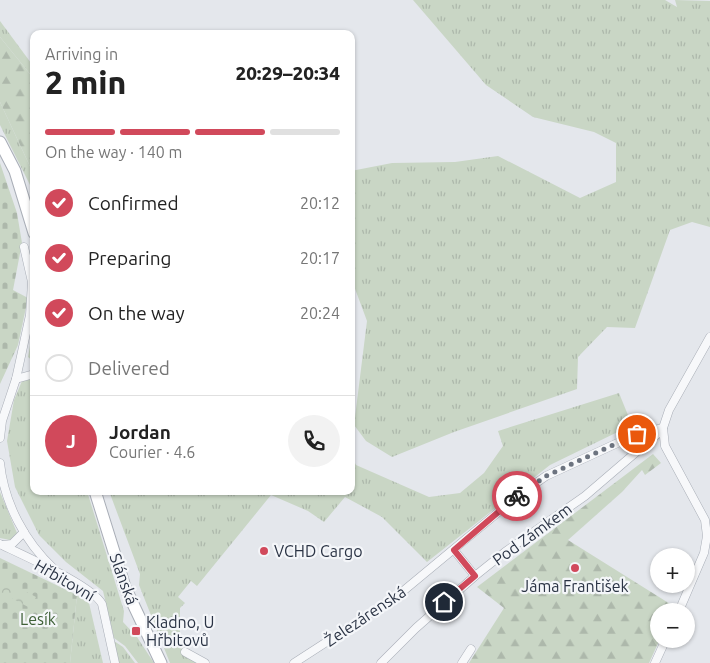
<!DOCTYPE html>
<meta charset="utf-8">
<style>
:root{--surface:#fff;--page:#f2f2f2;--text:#222;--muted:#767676;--line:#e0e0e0;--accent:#d1495b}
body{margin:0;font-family:Ubuntu,sans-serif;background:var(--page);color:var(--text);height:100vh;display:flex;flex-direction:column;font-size:19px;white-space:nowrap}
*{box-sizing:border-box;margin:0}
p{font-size:16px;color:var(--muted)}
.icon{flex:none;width:28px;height:28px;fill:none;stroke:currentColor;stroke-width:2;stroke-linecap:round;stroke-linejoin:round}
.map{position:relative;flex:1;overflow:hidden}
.details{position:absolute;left:30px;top:30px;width:325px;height:465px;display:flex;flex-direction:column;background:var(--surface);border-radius:10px;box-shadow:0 1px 4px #0004}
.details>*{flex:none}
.controls{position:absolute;left:650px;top:548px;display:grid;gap:10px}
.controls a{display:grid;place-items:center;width:45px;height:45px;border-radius:50%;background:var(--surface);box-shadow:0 1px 4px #0004;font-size:25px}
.pin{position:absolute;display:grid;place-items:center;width:42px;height:42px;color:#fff;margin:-21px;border:2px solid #fff;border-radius:50%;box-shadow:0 1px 5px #0007}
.courier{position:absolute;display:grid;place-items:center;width:50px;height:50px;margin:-25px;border:4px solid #d1495b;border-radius:50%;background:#fff;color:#222;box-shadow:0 1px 6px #0007}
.overview em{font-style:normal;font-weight:800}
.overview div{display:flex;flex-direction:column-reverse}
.overview{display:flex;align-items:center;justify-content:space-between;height:85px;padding:0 15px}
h1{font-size:32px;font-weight:800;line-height:38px}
.bar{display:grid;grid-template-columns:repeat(4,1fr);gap:8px 5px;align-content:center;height:60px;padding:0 15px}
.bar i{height:6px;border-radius:4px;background:var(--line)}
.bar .current{background:var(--accent)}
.bar p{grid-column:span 4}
.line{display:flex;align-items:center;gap:12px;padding:0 15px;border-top:1px solid var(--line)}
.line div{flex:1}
.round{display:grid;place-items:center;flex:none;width:52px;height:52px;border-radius:26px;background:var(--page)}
ol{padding:0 15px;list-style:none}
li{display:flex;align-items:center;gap:15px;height:55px}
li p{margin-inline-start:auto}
li .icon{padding:5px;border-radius:50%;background:var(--accent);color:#fff;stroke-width:4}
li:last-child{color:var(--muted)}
li i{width:28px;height:28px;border:2px solid var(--line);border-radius:50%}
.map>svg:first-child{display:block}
</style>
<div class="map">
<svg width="710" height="663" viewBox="0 0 710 663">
<defs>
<pattern id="grass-tufts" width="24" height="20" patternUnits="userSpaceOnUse" patternTransform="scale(1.25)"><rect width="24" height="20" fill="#c9d6c5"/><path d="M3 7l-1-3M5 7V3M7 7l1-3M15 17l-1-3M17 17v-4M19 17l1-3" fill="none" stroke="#adb8ab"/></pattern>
<pattern id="forest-firs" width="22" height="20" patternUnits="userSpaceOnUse" patternTransform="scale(1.25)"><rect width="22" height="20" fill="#c9d6c5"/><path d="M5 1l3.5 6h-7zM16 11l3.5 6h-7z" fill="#adb8ab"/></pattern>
<pattern id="cemetery-stones" width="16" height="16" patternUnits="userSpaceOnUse" patternTransform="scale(1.25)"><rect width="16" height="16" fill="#c9d6c5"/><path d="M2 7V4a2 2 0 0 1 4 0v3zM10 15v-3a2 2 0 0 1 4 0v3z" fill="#adb8ab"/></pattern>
<pattern id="park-crowns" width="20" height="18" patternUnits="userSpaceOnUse" patternTransform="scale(1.25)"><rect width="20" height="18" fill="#c9d6c5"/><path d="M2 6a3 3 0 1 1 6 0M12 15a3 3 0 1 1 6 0" fill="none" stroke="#adb8ab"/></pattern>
</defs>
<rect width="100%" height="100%" fill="#e4e7ec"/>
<g fill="url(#grass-tufts)">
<path d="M413 0H665L677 7 675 0 710 1V227L692 222 670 230 635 328 607 327 578 357 577 389 454 432 392 457 366 441 354 425 367 321 351 278V171L392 163 455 162 498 156 580 198 616 182V143L594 132 533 117 486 85Z"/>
<path d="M0 21 34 67V79L0 37Z"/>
<path d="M0 102 34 175V193L0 125Z"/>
<path d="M34 324V362L28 357Z"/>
<path d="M34 378V491H87L124 611 123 622 137 637 154 663H138L125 646 114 638 103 591 66 562 39 535 15 487 7 441 14 400 22 381Z"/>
<path d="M619 393 632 425 550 465 427 562 382 517 345 497 324 522 308 511 271 495 197 586 191 581 178 597 185 603 180 608V647L196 663H170L139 585 140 574 109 491H351V456L356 465 429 497 460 493 484 473 503 446 498 431Z"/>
<path d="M0 492 17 533V536L10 540 0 538Z"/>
<path d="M77 595 89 603 103 663H70Z"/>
<path d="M114 641 123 647 135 663H119Z"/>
</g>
<g fill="url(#forest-firs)">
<path d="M0 37 34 79V175L0 102Z"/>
<path d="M653 454 661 463 645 475 642 470 622 492 568 540 675 607 673 611H659L660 639 649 663H469L504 608 477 587Z"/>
</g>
<g fill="url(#cemetery-stones)">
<path d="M0 163 17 213 22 243 13 290 28 298 18 345 0 384Z"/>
<path d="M0 558 77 595 70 663H0Z"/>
</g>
<path fill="url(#park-crowns)" d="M0 578 36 597 30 608 0 592Z"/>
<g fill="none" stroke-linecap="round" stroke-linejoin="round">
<defs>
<g id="minor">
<path d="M16 379 34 374"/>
<path d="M0 438 2 421 16 379 30 315 32 282 24 247"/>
<path d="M0 463C4 503 25 542 54 569"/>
<path d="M0 544C22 555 92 585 102 604L115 663"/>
<path d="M3 545 12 544 24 532"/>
<path d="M454 550 475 576"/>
<path d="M679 611 704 553 707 536 705 520 665 446 663 428 669 410 710 337"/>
<path d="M185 652 205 663"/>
<path d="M294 663 396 597 519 495 546 476 637 434 663 428"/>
<path d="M381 663 416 628 475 576 505 552 585 496 662 430"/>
<path d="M462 663 471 649"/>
<path d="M655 663 666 639"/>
</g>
<g id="secondary">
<path d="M0 142 15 171 34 233"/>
<path d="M95 491 125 587 161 663"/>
</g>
</defs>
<use href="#minor" stroke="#a9aeb7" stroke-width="9"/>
<use href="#secondary" stroke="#a9aeb7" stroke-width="13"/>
<use href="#minor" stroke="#f7f8fa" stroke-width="8"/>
<use href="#secondary" stroke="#fff" stroke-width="11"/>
</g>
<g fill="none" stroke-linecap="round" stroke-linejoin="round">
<path stroke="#6c737f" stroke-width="5" stroke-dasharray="0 9" d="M517 496 546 476 637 434"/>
<path stroke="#d1495b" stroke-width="6" d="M444 602 475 576 454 550 517 496"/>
</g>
<g fill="#d1495b" stroke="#f4f6f9" stroke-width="2">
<circle cx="264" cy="551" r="5"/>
<circle cx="575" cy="568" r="5"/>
<rect x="131" y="626" width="10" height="10" rx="2.5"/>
</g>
<g text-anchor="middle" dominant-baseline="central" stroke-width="4.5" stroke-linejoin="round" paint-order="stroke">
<g font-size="16" fill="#2b3445" stroke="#f4f6f9">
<text transform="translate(532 534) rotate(-36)">Pod Zámkem</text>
<text transform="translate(124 579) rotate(70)">Slánská</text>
<text transform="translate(65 580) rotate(30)">Hřbitovní</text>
<text transform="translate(365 616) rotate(-34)">Železárenská</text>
</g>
<g font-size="16" fill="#2b3445" stroke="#f4f6f9" text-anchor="start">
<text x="274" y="551">VCHD Cargo</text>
<text x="575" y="586" text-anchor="middle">Jáma František</text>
<text x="146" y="622">Kladno, U<tspan x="146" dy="18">Hřbitovů</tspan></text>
</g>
<g font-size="16" fill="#3f6138" stroke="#f4f6f9">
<text x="38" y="619">Lesík</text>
</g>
</g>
</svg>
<div class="controls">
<a>+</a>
<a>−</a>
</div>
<div class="pin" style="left:637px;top:434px;background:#ea580c"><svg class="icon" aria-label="bag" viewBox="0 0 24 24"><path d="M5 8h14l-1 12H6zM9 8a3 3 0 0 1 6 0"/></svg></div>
<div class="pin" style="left:444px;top:602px;background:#1f2937"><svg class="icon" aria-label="home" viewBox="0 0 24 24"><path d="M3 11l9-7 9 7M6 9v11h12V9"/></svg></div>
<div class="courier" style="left:517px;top:496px"><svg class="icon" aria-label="bike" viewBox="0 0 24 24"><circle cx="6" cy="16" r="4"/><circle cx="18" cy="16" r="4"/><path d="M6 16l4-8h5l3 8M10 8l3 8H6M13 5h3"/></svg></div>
<section class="details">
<div class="overview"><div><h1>2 min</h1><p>Arriving in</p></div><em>20:29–20:34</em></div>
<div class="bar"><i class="current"></i><i class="current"></i><i class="current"></i><i></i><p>On the way · 140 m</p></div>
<ol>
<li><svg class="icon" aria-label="check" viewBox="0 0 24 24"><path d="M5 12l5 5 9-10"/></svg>Confirmed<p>20:12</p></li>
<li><svg class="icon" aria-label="check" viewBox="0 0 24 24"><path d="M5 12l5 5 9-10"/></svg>Preparing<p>20:17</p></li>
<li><svg class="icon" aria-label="check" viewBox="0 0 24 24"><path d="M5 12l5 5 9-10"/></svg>On the way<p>20:24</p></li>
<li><i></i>Delivered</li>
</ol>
<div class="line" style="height:90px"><b class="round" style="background:var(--accent);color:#fff">J</b><div><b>Jordan</b><p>Courier · 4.6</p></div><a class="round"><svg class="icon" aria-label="phone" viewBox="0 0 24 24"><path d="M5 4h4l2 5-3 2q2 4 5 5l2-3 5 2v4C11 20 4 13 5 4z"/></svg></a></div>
</section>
</div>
